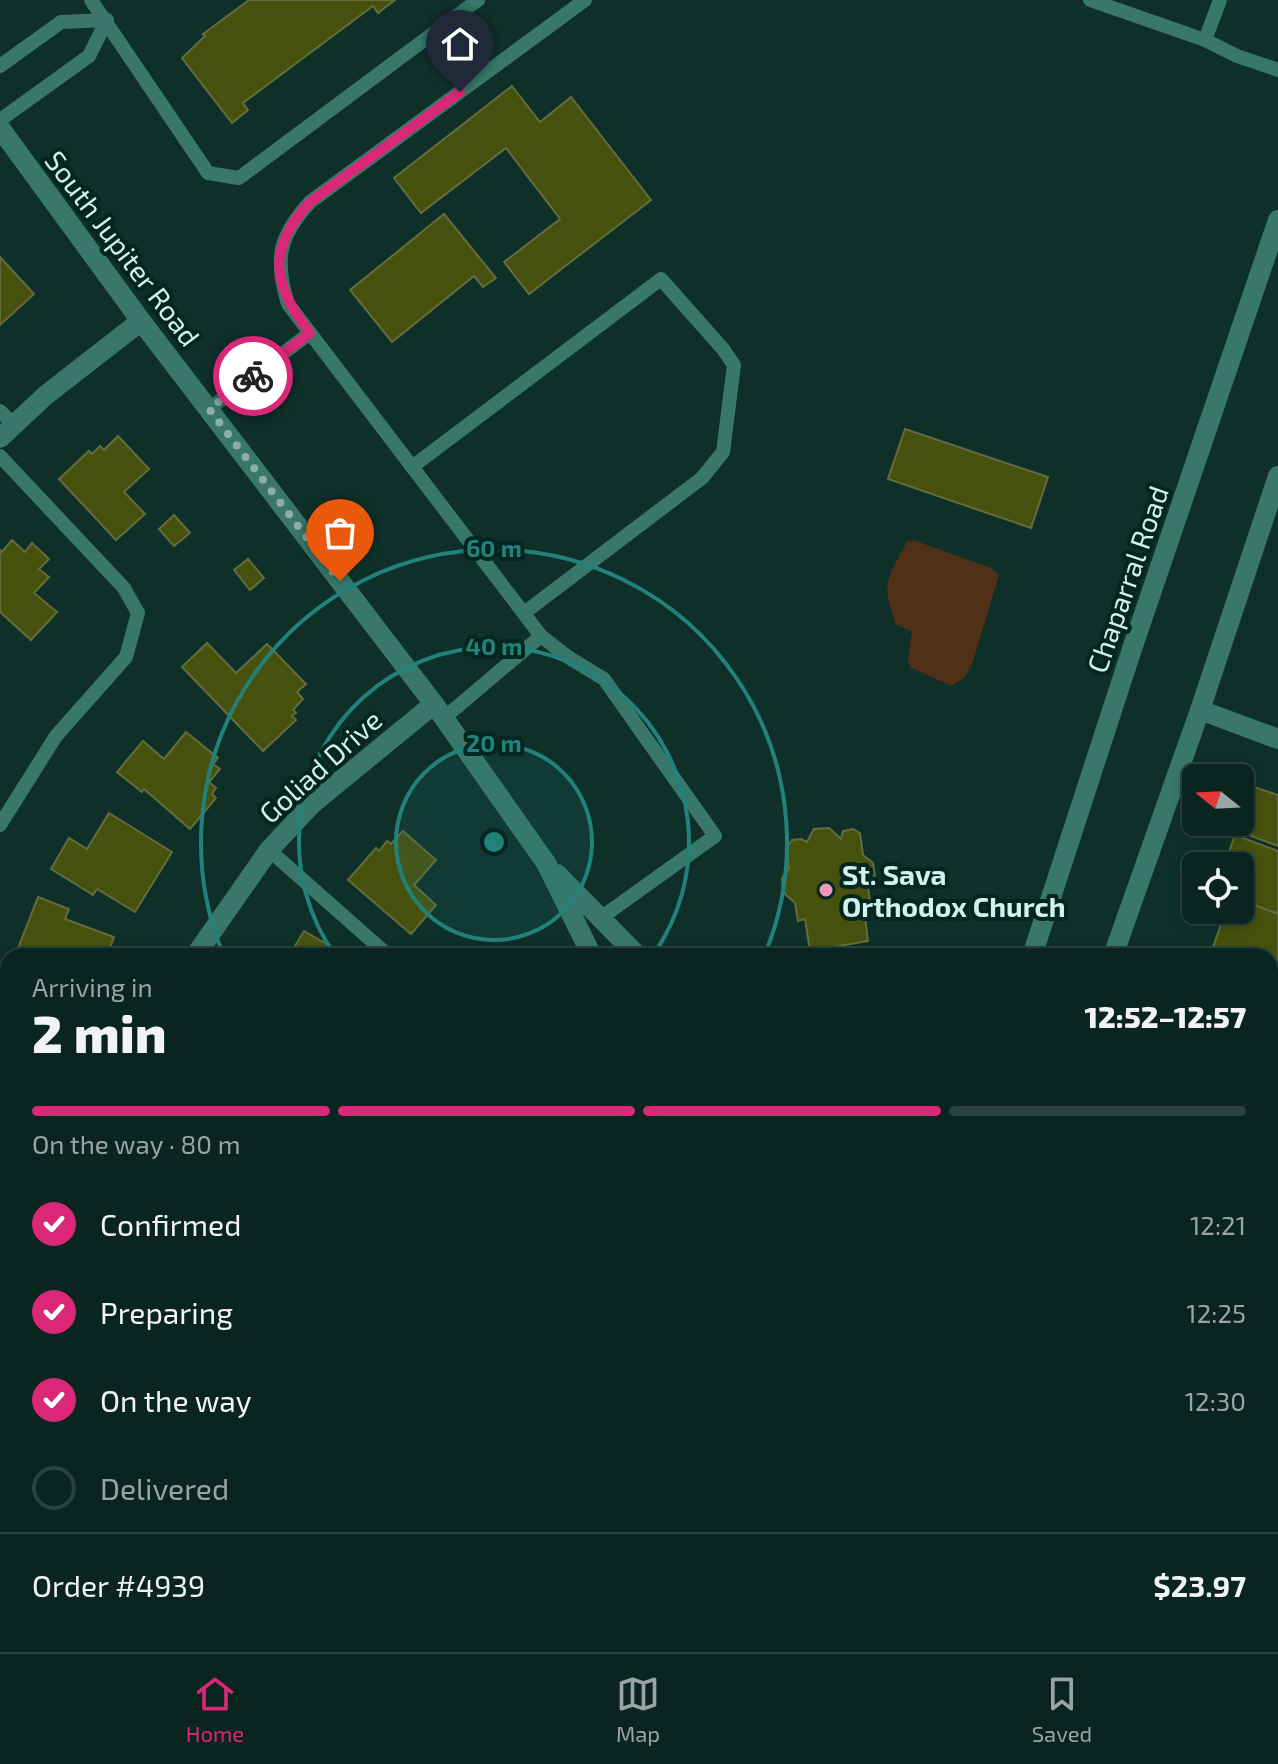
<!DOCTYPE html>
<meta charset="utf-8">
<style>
:root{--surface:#0a241f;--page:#18302c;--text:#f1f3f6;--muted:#99a4a4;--line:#2a413d;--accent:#db2777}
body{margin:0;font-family:"Exo 2",sans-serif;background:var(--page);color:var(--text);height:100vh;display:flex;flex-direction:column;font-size:30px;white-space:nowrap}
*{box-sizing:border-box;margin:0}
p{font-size:26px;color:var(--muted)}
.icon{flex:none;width:44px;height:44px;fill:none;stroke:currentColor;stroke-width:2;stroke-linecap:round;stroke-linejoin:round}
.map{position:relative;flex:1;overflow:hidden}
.drawer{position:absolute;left:0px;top:948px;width:1278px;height:704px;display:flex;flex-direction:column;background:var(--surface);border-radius:24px 24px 0 0;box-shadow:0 4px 12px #0003,0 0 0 2px var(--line)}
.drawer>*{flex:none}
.needle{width:52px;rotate:288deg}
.tools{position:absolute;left:1182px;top:764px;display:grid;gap:16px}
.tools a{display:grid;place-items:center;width:72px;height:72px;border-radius:12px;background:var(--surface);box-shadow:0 4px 12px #0003,0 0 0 2px var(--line);font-size:40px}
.pin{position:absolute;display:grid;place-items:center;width:68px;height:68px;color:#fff;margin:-82px -34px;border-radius:50% 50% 50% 0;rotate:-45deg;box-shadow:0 0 8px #0007}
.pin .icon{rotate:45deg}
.courier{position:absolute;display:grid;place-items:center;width:80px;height:80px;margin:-40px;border:6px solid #db2777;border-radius:50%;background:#fff;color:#222;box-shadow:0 2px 10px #0007}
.head em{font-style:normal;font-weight:800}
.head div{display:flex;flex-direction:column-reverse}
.head{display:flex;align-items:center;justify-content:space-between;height:136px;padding:0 32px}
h1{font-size:52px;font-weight:800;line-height:60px}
.bar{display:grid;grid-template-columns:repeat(4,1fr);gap:12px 8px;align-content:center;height:96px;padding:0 32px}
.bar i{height:10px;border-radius:6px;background:var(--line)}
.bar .on{background:var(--accent)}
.bar p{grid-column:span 4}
.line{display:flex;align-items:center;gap:20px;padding:0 32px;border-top:2px solid var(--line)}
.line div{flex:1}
ol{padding:0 32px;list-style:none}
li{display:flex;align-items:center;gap:24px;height:88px}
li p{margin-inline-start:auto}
li .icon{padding:8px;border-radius:50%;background:var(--accent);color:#fff;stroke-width:4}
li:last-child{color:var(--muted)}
li i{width:44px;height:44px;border:4px solid var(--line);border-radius:50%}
.dock{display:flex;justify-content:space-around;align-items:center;height:112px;border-top:2px solid var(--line);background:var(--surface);font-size:22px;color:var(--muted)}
.dock a{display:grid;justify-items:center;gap:4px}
.dock .on{color:var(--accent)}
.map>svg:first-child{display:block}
</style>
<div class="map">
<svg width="1278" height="1652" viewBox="0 0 1278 1652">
<rect width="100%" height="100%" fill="#0e3029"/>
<path fill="#503017" d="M907 541H916L991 568 999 575 972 664 965 677 951 686 910 667 908 659 912 632 896 624C880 581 888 580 907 541Z"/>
<g fill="#47510e" stroke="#636c3d" stroke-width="2">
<path d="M249 0H395L378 13 373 6 243 103 248 110 232 123 182 58 205 36 203 34Z"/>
<path d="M512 86 540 122 571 97 651 200 529 294 504 262 560 219 506 148 421 213 394 178Z"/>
<path d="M444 214 496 278 483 287 474 276 392 342 350 290Z"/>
<path d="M0 257 34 294 0 325Z"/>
<path d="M905 429 1048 477 1031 528 888 479Z"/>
<path d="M118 436 149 469 124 492 145 514 116 540 59 479 89 451 92 454 100 446 104 450Z"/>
<path d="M174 515 190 533 174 546 159 529Z"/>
<path d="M12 540 25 552 32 543 49 559 39 569 49 577 34 593 57 612 31 640 0 612V550L2 552Z"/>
<path d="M248 559 264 578 250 590 234 570Z"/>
<path d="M207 643 236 673 267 644 306 684 297 692 303 699 293 710 296 713 292 716 296 720 263 751 182 667Z"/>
<path d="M186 732 218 758 213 764 220 769 209 782 216 788 212 794 216 798 190 829 144 789 142 792 117 772 143 741 164 759Z"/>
<path d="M1251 786 1278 795V846L1235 830 1240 822Z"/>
<path d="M109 813 172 852 135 912 97 889 93 895 51 869 69 838 87 849Z"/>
<path d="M829 828 841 839 843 831 853 829 860 833 863 855 873 863 875 878 868 888 871 908 864 909 868 941 810 951 805 919 798 921 795 903 783 892 782 878 789 869 787 847 792 840 801 839 807 842 814 829Z"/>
<path d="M403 831 436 860 414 885 436 905 411 934 348 880 376 848 379 851 387 841 391 844Z"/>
<path d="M1235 835 1278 851V914L1240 900V866H1224Z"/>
<path d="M38 897 69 909 65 919 114 937 107 956H15Z"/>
<path d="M1240 900 1278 914V977L1270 974V956H1219L1211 953 1226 910H1240Z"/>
<path d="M304 931 347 956H282L287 948 292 951Z"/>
<path d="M1195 947 1219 956H1192Z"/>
<path d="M1270 974 1278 977 1276 1039 1270 1037Z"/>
<path d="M0 1008 8 1011V1088L0 1085Z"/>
<path d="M0 1118 8 1121V1199L0 1196Z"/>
<path d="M1270 1389 1278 1394V1409L1270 1421Z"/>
<path d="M409 1644H566L563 1652H406Z"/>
<path d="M579 1644 602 1652H577Z"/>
</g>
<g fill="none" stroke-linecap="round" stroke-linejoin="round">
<g stroke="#38776a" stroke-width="14">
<path d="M91 0 208 173 239 178 478 0"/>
<path d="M1090 0 1205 40 1237 56 1278 70"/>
<path d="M1205 40 1220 0"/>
<path d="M0 66 61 22 107 20"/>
<path d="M0 120 89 56 107 20"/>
<path d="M209 409 310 333"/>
<path d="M0 411 14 425"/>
<path d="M0 456 124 588 138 613 126 657 56 736 0 825"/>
<path d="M412 467 661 279 723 349 734 365 723 452 702 478 524 613"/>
<path d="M541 636 568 657 604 679 715 836 602 917"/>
<path d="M444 718 541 636 288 304C274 259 279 236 310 202L585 0"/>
<path d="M269 850 389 956"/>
<path d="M177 1652 181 1644"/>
</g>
<g stroke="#38776a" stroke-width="20">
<path d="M0 438 46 395 141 321"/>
<path d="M1200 710 1278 739"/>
<path d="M195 956 269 850 312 804 434 704"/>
<path d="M1270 1265 1278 1243"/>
<path d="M1270 1293 1278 1299"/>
<path d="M0 1434 8 1415"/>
<path d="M365 1652 366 1644"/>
</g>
<g stroke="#38776a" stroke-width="20">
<path d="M0 128 141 321 434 704 546 863 592 956"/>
<path d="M557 874 638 956"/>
<path d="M1032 956 1131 652 1278 220"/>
<path d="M1113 956 1200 710 1278 476"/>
<path d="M1270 1606 1278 1611"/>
<path d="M1171 1644 1183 1652"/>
<path d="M783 1652 786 1644"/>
<path d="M859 1652 862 1644"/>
</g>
</g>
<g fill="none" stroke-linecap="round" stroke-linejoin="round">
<path stroke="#8dada6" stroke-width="8" stroke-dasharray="0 14.4" d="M253 376 209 409 340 581"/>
<path stroke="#db2777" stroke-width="10" d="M253 376 310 333C272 284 266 250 310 202L460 92"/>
</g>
<circle cx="494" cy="842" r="98" fill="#22827a" fill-opacity=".12"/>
<g fill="none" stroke="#22827a" stroke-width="4">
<circle cx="494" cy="842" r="98"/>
<path d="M335 955A195 195 0 1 1 653 955"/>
<path d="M223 954A293 293 0 1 1 765 954"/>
</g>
<circle fill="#ef9ab7" stroke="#032620" stroke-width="3" cx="826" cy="890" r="8"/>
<g text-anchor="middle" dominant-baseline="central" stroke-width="8" stroke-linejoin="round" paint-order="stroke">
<g font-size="28" fill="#d2f1e9" stroke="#032620">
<text transform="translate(123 248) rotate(53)">South Jupiter Road</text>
<text transform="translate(1127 579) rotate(-71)">Chaparral Road</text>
<text transform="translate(320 766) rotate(-42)">Goliad Drive</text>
</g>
<g font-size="28" font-weight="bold" fill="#d2f1e9" stroke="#032620" text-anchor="start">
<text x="842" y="874">St. Sava<tspan x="842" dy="32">Orthodox Church</tspan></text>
</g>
</g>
<circle cx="494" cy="842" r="12" fill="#22827a" stroke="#032620" stroke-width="4"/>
<g font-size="24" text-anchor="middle" font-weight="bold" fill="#22827a" stroke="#032620" stroke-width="8" stroke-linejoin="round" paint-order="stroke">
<text x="494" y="557">60 m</text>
<text x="494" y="655">40 m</text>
<text x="494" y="752">20 m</text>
</g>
</svg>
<div class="tools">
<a><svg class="needle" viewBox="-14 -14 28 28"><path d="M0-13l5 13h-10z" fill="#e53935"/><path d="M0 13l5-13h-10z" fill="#99a4a4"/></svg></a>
<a><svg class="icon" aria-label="locate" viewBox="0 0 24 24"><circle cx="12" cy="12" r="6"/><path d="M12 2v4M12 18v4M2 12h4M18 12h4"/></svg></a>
</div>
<div class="pin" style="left:340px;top:581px;background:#ea580c"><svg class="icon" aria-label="bag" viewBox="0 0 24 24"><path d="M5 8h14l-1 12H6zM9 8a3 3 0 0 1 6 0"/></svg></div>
<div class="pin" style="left:460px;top:92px;background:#1f2937"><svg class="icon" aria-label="home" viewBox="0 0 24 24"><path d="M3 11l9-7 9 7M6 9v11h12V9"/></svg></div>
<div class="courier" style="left:253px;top:376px"><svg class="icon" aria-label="bike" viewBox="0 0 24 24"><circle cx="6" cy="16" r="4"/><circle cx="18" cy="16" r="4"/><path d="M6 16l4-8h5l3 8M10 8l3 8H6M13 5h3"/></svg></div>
<section class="drawer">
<div class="head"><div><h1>2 min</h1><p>Arriving in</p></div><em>12:52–12:57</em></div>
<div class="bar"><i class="on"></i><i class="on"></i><i class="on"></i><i></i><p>On the way · 80 m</p></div>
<ol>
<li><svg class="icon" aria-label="check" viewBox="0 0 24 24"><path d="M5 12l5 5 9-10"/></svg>Confirmed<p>12:21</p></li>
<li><svg class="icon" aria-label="check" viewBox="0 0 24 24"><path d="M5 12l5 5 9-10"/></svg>Preparing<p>12:25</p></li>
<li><svg class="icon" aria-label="check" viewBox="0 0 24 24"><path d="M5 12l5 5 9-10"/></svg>On the way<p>12:30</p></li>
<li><i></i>Delivered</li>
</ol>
<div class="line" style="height:104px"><div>Order #4939</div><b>$23.97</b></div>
</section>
</div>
<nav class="dock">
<a class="on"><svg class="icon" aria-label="home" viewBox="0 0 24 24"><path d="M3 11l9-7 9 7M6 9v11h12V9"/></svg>Home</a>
<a><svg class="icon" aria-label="map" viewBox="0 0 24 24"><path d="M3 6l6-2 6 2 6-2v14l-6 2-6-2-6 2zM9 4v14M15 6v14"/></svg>Map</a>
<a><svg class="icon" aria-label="saved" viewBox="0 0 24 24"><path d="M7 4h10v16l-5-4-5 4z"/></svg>Saved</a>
</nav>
